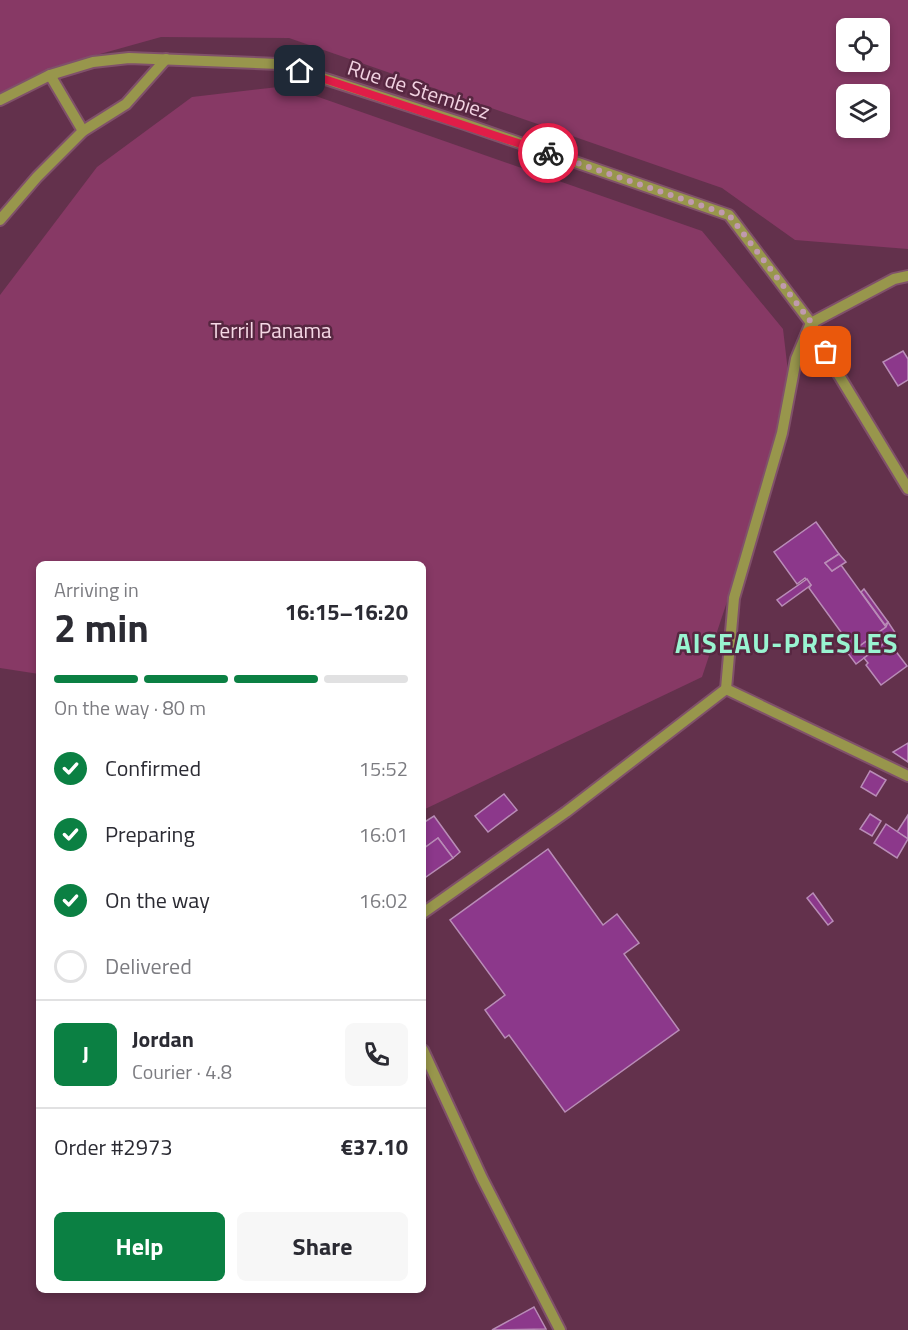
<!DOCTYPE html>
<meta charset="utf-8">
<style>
:root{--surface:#fff;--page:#f7f7f7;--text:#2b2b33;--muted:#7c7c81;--line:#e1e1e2;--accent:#0b8043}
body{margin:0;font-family:"Titillium Web",sans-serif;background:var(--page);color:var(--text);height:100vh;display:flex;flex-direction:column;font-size:22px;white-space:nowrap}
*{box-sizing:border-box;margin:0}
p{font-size:20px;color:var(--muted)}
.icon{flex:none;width:33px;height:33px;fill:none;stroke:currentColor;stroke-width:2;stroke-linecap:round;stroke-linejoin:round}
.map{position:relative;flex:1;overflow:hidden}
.drawer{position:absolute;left:36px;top:561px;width:390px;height:732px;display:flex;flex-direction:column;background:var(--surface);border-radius:9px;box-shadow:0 3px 9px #0003}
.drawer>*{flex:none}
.controls{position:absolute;left:836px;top:18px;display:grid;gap:12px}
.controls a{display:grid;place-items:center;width:54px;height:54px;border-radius:9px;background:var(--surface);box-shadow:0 3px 9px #0003;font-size:30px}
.pin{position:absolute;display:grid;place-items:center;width:51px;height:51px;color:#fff;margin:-26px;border-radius:12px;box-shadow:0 3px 9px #0006}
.courier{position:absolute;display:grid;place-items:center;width:60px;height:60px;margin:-30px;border:4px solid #e11d48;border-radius:50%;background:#fff;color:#222;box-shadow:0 2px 8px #0007}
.headline em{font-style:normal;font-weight:700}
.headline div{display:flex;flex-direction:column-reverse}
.headline{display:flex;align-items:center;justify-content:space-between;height:102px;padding:0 18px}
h1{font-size:39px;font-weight:700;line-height:45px}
.bar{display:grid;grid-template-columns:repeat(4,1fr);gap:9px 6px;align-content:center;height:72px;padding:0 18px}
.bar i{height:8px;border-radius:4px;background:var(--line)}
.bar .current{background:var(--accent)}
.bar p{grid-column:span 4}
.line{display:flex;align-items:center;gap:15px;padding:0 18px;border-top:2px solid var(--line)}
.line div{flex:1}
.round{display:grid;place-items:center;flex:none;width:63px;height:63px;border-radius:9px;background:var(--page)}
ol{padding:0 18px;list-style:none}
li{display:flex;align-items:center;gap:18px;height:66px}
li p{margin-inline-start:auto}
li .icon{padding:6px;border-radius:50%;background:var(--accent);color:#fff;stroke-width:4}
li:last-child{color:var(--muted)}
li i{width:33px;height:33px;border:3px solid var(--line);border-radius:50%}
.button{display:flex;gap:12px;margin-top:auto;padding:12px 18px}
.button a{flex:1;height:69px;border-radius:9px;background:var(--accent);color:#fff;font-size:24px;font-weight:700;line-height:69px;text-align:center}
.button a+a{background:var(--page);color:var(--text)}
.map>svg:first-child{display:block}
</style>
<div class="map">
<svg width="908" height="1330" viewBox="0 0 908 1330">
<rect width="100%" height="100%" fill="#63314c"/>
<g fill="#873965" fill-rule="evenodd">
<path d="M0 0H908V249L795 240 722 188 289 38 161 37 50 68 0 95ZM846 28H879V62H846ZM846 94H879V128H846Z"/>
<path d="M287 86 702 231 783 329 792 406 702 677 423 810V564H39V674L0 668V295L97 167 192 97Z"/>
</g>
<g fill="#8c388b" stroke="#b98cb7" stroke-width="1.5">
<path d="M903 351 908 359V380L898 386 883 362Z"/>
<path d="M816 522 839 554 825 563 832 571 841 565 886 627 854 650 809 588 811 585 805 578 797 584 774 552Z"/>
<path d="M839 554 846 562 832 571 825 563Z"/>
<path d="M807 579 811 585 782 606 777 600Z"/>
<path d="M864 589 888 622 885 625 861 592Z"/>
<path d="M888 622 896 634 856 664 847 652 852 648 854 650 886 627Z"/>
<path d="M888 641 907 666 881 685 866 665 868 663 864 658Z"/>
<path d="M908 743V762L893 752Z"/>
<path d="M870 771 886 780 876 796 861 787Z"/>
<path d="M504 794 517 810 488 832 475 816Z"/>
<path d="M870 814 881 821 872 836 860 829Z"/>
<path d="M908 815V839L897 832Z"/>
<path d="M434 816 460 852 453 858 438 838 423 849V823Z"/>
<path d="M886 824 908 839 897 858 874 843Z"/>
<path d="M438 838 453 858 423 879V849Z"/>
<path d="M548 849 603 925 617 914 639 943 624 954 679 1030 565 1112 509 1035 505 1038 485 1010 505 995 450 920Z"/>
<path d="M813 893 833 921 828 925 807 898Z"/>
<path d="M534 1307 546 1329 492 1330Z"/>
</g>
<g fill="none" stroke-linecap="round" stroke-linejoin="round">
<defs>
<g id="minor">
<path d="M50 75 83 131"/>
<path d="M0 100 50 75 93 62 129 58 279 64 462 123 729 215 811 323 834 367 908 489"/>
<path d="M0 220 37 177 83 131 126 104 166 59"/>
<path d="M811 323 796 359 782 433 734 598 726 689 908 776"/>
<path d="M811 323 894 279 908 276"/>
<path d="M423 913 566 812 726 689"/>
<path d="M423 1050 482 1178 560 1330"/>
</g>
</defs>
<use href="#minor" stroke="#80516a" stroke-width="14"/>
<use href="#minor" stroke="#98964c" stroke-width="10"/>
</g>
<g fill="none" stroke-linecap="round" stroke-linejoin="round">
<path stroke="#c09aae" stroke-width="6" stroke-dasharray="0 10.8" d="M548 153 729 215 811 322 826 352"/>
<path stroke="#e11d48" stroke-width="8" d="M300 71 548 153"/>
</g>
<g text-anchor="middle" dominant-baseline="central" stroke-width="5" stroke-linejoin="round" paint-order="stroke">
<g font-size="21" fill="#f2d3e2" stroke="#572741">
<text transform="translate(419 89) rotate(18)">Rue de Stembiez</text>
</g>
<g font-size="21" fill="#f5d8e5" stroke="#572741">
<text x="271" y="330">Terril Panama</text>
</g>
<g font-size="27" font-weight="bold" letter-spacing="1.5" fill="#99f4d1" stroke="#572741">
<text x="787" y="642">AISEAU-PRESLES</text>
</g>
</g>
</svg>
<div class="controls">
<a><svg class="icon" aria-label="locate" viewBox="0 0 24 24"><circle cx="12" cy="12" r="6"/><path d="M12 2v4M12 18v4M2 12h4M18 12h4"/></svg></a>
<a><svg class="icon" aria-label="layers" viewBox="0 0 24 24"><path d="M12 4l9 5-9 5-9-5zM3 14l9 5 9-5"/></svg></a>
</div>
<div class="pin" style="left:826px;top:352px;background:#ea580c"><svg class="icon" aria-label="bag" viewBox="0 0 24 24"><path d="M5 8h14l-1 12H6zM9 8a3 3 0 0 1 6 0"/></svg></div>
<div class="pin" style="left:300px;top:71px;background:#1f2937"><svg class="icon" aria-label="home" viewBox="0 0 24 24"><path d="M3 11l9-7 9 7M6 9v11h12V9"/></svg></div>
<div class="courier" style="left:548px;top:153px"><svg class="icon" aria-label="bike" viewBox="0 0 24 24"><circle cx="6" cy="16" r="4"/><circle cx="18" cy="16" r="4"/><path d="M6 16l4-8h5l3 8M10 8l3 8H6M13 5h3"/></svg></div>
<section class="drawer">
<div class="headline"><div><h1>2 min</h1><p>Arriving in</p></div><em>16:15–16:20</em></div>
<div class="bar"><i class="current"></i><i class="current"></i><i class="current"></i><i></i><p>On the way · 80 m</p></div>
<ol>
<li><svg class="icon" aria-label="check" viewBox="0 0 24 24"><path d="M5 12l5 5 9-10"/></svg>Confirmed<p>15:52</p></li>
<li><svg class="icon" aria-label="check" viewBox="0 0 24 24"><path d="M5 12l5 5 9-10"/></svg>Preparing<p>16:01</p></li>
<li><svg class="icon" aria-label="check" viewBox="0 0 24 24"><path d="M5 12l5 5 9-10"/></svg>On the way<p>16:02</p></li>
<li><i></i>Delivered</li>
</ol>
<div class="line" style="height:108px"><b class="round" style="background:var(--accent);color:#fff">J</b><div><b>Jordan</b><p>Courier · 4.8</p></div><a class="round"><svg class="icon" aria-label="phone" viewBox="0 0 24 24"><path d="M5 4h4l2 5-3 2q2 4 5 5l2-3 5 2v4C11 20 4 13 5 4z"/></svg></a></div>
<div class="line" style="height:78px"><div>Order #2973</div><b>€37.10</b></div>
<div class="button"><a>Help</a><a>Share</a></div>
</section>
</div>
